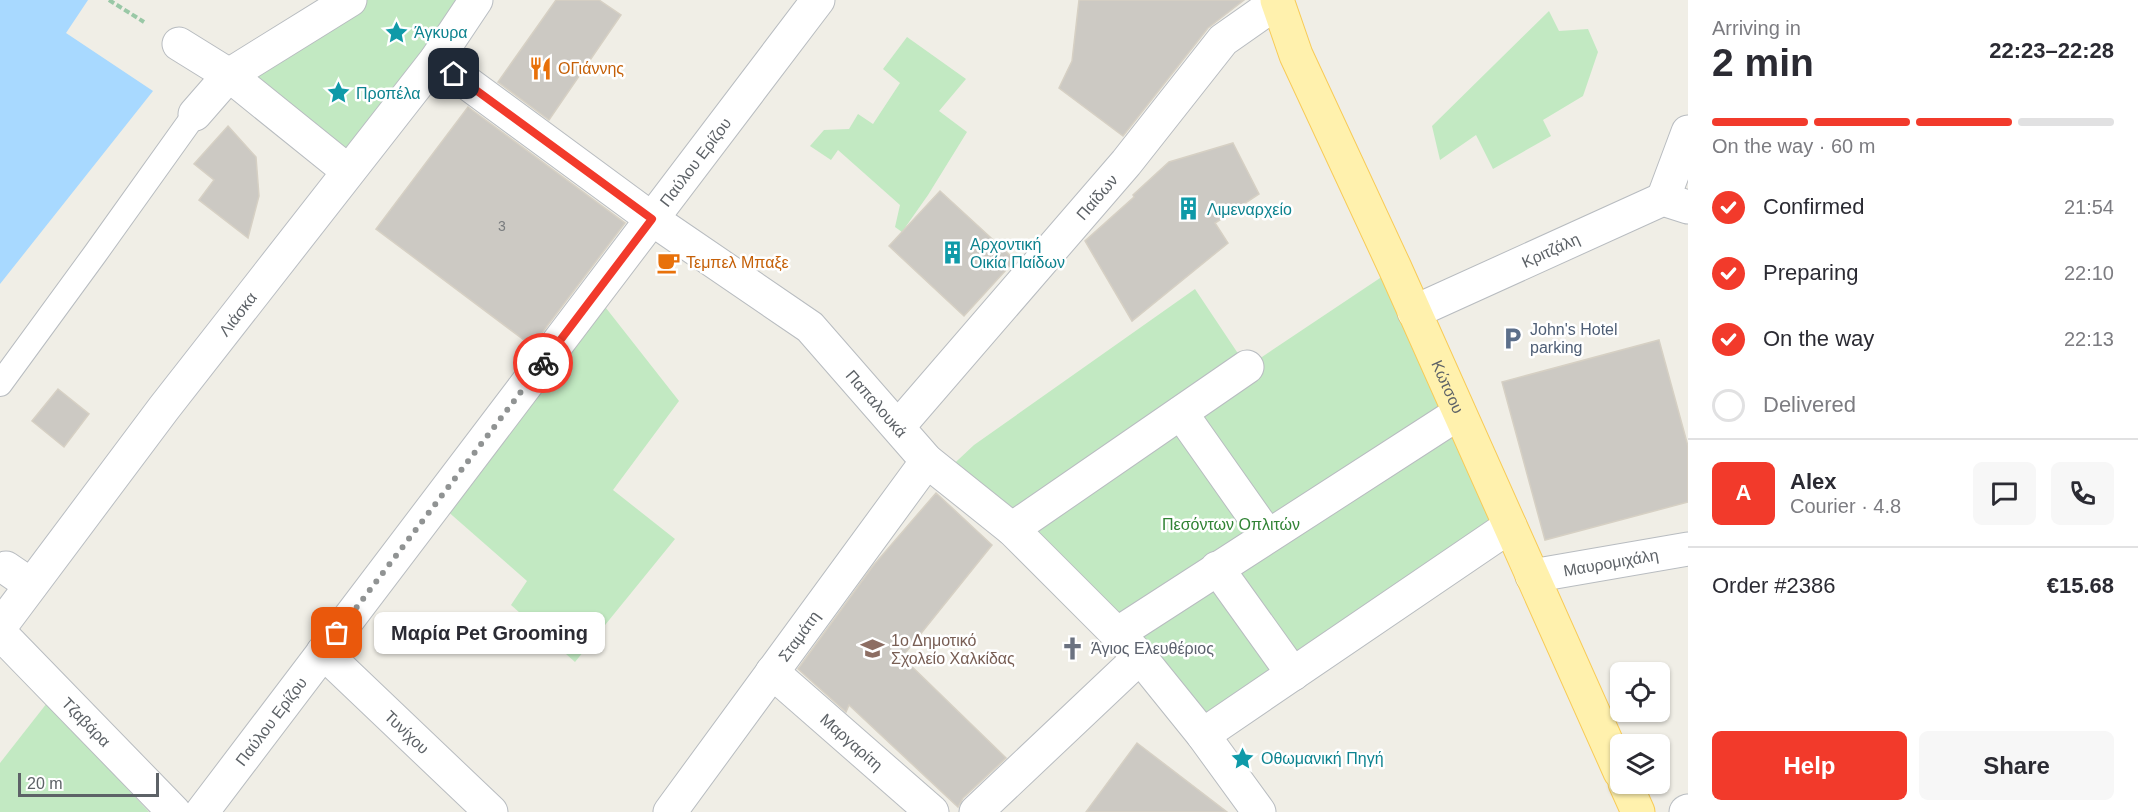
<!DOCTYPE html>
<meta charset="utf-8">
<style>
:root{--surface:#fff;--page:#f7f7f7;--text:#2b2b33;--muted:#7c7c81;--line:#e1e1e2;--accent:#f23a2b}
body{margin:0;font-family:Arial,sans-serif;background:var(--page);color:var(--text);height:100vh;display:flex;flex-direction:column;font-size:22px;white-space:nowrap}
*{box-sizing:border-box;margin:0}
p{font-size:20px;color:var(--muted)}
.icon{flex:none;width:33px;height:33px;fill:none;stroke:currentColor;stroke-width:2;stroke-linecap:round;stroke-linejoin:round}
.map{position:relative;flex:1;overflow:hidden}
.side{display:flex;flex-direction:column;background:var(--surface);width:450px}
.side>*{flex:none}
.tools{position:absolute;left:1610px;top:662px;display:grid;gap:12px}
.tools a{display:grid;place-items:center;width:60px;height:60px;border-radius:9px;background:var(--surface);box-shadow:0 2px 4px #0004;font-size:30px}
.scale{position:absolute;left:18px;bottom:15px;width:141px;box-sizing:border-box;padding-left:6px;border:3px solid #5d6267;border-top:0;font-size:16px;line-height:21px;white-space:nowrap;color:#5d6267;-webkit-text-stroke:4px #fff;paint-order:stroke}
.pin{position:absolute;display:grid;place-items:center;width:51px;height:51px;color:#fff;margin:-26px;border-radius:12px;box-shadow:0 3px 9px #0006}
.courier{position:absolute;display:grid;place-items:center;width:60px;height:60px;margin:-30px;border:4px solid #f23a2b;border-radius:50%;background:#fff;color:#222;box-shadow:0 2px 8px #0007}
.bubble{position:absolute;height:42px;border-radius:9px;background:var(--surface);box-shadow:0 2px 4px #0004;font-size:20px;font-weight:800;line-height:42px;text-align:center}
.headline em{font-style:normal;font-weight:800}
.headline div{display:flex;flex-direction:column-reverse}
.headline{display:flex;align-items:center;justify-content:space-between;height:102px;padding:0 24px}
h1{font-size:39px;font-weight:800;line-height:45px}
.bar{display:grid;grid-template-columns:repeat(4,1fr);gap:9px 6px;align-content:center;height:72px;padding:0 24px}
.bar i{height:8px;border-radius:4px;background:var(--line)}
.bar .selected{background:var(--accent)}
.bar p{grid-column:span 4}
.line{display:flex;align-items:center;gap:15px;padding:0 24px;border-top:2px solid var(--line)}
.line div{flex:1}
.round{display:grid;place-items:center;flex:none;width:63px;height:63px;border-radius:9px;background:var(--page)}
ol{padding:0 24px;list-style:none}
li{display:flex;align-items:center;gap:18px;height:66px}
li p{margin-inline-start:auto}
li .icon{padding:6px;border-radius:50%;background:var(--accent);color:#fff;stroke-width:4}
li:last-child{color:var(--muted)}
li i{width:33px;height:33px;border:3px solid var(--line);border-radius:50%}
.cta{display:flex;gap:12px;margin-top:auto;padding:12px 24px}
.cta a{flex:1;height:69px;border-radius:9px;background:var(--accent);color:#fff;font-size:24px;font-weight:800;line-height:69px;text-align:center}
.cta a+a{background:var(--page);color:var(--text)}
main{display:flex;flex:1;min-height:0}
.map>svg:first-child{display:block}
</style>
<main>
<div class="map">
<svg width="1688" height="812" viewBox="0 0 1688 812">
<rect width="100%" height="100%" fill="#f0eee6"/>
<g fill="#c2e9c2">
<path d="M350 0H476L348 171 229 75Z"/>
<path d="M1549 11 1559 31 1588 29 1598 52 1583 96 1543 120 1551 136 1493 169 1476 135 1440 160 1432 126Z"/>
<path d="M907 37 966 79 939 111 967 132 928 195 902 232 895 227 900 205 838 150 831 160 810 146 824 130 849 129 858 114 873 124 900 83 883 69Z"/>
<path d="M1395 268 1510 526 1203 735 943 474 974 445 1195 289 1247 367Z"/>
<path d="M595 294 679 401 613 490 675 539 575 662 511 605 527 581 437 502Z"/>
<path d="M47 703 149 812H0V763Z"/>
</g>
<path fill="#a8d9ff" d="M0 0H88L66 33 153 91 0 284Z"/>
<g fill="#ccc9c3" stroke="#d6d0c4" stroke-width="1.5">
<path d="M556 0H599L621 15 549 120 498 82Z"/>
<path d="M1079 0H1244L1208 28 1123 136 1059 88 1072 61Z"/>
<path d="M468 107 625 223 532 346 376 229Z"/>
<path d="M228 126 256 157 259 196 248 238 199 200 214 180 194 164Z"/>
<path d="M1233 143 1259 194 1215 223 1228 243 1132 321 1085 241 1134 197 1133 195 1169 162Z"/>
<path d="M940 191 1015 260 964 316 889 246Z"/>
<path d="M1659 340 1688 446V502L1545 540 1502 382Z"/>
<path d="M58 389 89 414 64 447 32 421Z"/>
<path d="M936 493 992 545 902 657 1006 758 963 798 958 807 849 705 846 712 798 669 873 566Z"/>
<path d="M1137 743 1227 812H1086Z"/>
</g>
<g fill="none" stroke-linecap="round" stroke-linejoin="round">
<defs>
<path id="lane" d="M0 384 95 254 195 114"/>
<g id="street">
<path d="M179 44 229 75 348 171"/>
<path id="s1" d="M436 60 652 219 810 327 927 461 1012 529 1140 657 1203 735 1259 812"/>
<path d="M195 114 229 75 350 0"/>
<path d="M1663 199 1688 132"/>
<path id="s2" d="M1414 312 1663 199 1688 207"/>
<path d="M1181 413 1267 535"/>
<path id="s3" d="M898 427 1126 163 1223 40 1277 2"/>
<path d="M1012 529 1247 367"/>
<path d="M6 568 31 585"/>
<path d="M1217 568 1293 674"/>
<path id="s4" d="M1532 576 1688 549"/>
<path id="s5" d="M0 633 174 812"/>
<path d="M1117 634 1459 413"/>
<path id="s6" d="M323 652 491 812"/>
<path id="s7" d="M772 672 932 812"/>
<path d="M1203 735 1510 526"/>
<path id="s8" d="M202 812 818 0"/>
<path id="s9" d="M670 812 927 461"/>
<path d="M976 812 1140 657"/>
<path d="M1686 812 1688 811"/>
</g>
<g id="secondary">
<path id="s10" d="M0 627 164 408 436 60 476 0"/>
</g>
<g id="primary">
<path id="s11" d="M1277 0 1296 55 1395 268 1620 772"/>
<path d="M1625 783 1638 812"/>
</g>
</defs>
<use href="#lane" stroke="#b8bcc0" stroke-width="26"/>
<use href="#street" stroke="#b8bcc0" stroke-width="35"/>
<use href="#secondary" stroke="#b9bdc2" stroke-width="35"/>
<use href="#primary" stroke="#f8cb57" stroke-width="35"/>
<path stroke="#99c8a6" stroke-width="4" stroke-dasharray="6 3" stroke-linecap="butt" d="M109 0 144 22"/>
<use href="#lane" stroke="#fff" stroke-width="24"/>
<use href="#street" stroke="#fff" stroke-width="33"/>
<use href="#secondary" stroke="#fff" stroke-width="33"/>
<use href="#primary" stroke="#fff1ad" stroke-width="33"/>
</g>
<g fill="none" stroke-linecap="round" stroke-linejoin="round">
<path stroke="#909393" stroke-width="6" stroke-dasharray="0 10.8" d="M337 633 543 363"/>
<path stroke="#f23a2b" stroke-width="8" d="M454 74 652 219 543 363"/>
</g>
<defs>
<symbol id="sight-bare" viewBox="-9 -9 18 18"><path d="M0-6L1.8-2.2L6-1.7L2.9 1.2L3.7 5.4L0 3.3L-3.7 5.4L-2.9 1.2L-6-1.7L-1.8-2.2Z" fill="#0f9aa8" stroke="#fff" stroke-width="2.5" paint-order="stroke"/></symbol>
<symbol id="restaurant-bare" viewBox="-9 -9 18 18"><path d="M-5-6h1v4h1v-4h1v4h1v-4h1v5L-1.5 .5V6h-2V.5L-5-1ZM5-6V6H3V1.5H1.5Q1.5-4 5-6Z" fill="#e8710a" stroke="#fff" stroke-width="2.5" paint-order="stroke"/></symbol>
<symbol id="building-bare" viewBox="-9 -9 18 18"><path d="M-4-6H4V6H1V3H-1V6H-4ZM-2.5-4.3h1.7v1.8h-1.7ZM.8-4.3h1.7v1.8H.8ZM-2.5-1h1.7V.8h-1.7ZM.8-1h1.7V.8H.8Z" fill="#0f9aa8" stroke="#fff" stroke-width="2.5" paint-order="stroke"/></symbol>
<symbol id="cafe-bare" viewBox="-9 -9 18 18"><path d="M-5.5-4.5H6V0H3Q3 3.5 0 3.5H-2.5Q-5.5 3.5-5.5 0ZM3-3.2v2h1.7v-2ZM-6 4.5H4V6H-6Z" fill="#e8710a" stroke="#fff" stroke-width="2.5" paint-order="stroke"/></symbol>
<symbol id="parking-bare" viewBox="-9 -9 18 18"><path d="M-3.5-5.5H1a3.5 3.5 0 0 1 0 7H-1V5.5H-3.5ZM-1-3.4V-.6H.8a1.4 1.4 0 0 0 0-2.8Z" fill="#5c6f8a" stroke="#fff" stroke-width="2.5" paint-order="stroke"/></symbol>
<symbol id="church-bare" viewBox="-9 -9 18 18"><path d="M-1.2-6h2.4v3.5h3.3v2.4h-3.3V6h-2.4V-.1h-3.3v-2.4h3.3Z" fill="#6b7280" stroke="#fff" stroke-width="2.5" paint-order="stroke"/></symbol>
<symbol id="school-bare" viewBox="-9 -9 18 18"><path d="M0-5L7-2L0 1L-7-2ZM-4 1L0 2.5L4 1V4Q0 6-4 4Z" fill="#8d6e63" stroke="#fff" stroke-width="2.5" paint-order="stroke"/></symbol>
</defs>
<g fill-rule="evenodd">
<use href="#sight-bare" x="380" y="16" width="33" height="33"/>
<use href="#restaurant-bare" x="524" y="52" width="33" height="33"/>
<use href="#sight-bare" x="322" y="76" width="33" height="33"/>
<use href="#building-bare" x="1172" y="192" width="33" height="33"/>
<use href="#building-bare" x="936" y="236" width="33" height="33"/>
<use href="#cafe-bare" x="652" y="246" width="33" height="33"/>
<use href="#parking-bare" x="1496" y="322" width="33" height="33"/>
<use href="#church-bare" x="1056" y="632" width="33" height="33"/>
<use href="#school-bare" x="856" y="632" width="33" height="33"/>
<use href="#sight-bare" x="1226" y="742" width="33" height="33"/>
</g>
<g text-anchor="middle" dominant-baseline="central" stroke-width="5" stroke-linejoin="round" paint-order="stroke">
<g font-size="14" fill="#797c7e">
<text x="502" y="226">3</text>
</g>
<g font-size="16" fill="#0d838f" stroke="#fff" text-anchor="start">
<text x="414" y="32">Άγκυρα</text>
<text x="356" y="93">Προπέλα</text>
<text x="1207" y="209">Λιμεναρχείο</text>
<text x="970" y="244">Αρχοντική<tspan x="970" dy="18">Οικία Παίδων</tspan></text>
<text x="1261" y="758">Οθωμανική Πηγή</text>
</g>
<g font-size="16" fill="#c56008" stroke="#fff" text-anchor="start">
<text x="558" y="68">ΟΓιάννης</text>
<text x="686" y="262">Τεμπελ Μπαξε</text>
</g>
<g font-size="16" fill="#5d6267" stroke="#fff">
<text stroke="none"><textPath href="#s8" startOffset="816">Παύλου Ερίζου</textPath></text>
<text stroke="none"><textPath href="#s3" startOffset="304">Παίδων</textPath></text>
<text stroke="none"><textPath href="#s2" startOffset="150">Κριτζάλη</textPath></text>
<text stroke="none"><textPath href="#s10" startOffset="393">Λιάσκα</textPath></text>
<text stroke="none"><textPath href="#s11" startOffset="423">Κώτσου</textPath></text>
<text stroke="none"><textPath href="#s1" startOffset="561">Παπαλουκά</textPath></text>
<text stroke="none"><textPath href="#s4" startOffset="80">Μαυρομιχάλη</textPath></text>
<text stroke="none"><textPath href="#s9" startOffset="218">Σταμάτη</textPath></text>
<text stroke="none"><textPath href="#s8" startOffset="114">Παύλου Ερίζου</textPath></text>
<text stroke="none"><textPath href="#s5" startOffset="124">Τζαβάρα</textPath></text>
<text stroke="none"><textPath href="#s6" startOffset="116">Τυνίχου</textPath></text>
<text stroke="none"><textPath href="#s7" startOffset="106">Μαργαρίτη</textPath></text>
</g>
<g font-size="16" fill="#4e5e75" stroke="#fff" text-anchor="start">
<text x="1530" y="329">John's Hotel<tspan x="1530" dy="18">parking</tspan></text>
</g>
<g font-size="16" fill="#308334" stroke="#fff">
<text x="1231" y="524">Πεσόντων Οπλιτών</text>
</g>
<g font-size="16" fill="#785e54" stroke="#fff" text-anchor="start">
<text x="891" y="640">1ο Δημοτικό<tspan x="891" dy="18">Σχολείο Χαλκίδας</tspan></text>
</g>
<g font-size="16" fill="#5b616d" stroke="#fff" text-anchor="start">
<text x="1091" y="648">Άγιος Ελευθέριος</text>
</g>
</g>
</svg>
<div class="tools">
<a><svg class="icon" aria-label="locate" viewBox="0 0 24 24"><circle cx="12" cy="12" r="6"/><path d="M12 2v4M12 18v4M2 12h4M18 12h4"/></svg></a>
<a><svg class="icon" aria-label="layers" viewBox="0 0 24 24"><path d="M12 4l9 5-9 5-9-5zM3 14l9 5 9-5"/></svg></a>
</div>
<div class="scale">20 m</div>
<div class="pin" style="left:337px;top:633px;background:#ea580c"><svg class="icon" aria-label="bag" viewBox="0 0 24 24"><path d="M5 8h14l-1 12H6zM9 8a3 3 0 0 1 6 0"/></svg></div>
<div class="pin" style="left:454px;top:74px;background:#1f2937"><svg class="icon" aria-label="home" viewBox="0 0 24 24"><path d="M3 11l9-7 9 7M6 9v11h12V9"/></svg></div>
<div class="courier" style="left:543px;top:363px"><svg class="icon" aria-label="bike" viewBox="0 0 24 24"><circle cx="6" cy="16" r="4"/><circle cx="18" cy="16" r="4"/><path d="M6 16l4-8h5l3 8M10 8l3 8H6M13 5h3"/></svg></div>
<div class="bubble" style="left:374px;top:612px;width:231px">Μαρία Pet Grooming</div>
</div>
<section class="side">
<div class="headline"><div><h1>2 min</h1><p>Arriving in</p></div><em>22:23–22:28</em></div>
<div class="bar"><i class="selected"></i><i class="selected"></i><i class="selected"></i><i></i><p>On the way · 60 m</p></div>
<ol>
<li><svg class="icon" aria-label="check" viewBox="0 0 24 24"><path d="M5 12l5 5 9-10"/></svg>Confirmed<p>21:54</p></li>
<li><svg class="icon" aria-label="check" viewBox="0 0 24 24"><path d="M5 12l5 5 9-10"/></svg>Preparing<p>22:10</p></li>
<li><svg class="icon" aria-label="check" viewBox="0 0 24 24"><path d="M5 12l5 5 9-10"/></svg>On the way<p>22:13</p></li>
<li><i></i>Delivered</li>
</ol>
<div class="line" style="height:108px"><b class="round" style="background:var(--accent);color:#fff">A</b><div><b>Alex</b><p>Courier · 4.8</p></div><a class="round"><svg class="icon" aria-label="chat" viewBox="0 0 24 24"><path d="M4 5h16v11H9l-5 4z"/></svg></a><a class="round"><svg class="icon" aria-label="phone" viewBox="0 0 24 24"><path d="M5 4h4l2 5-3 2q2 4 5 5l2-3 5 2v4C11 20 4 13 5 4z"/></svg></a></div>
<div class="line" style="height:78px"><div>Order #2386</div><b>€15.68</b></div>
<div class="cta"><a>Help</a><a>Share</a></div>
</section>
</main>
